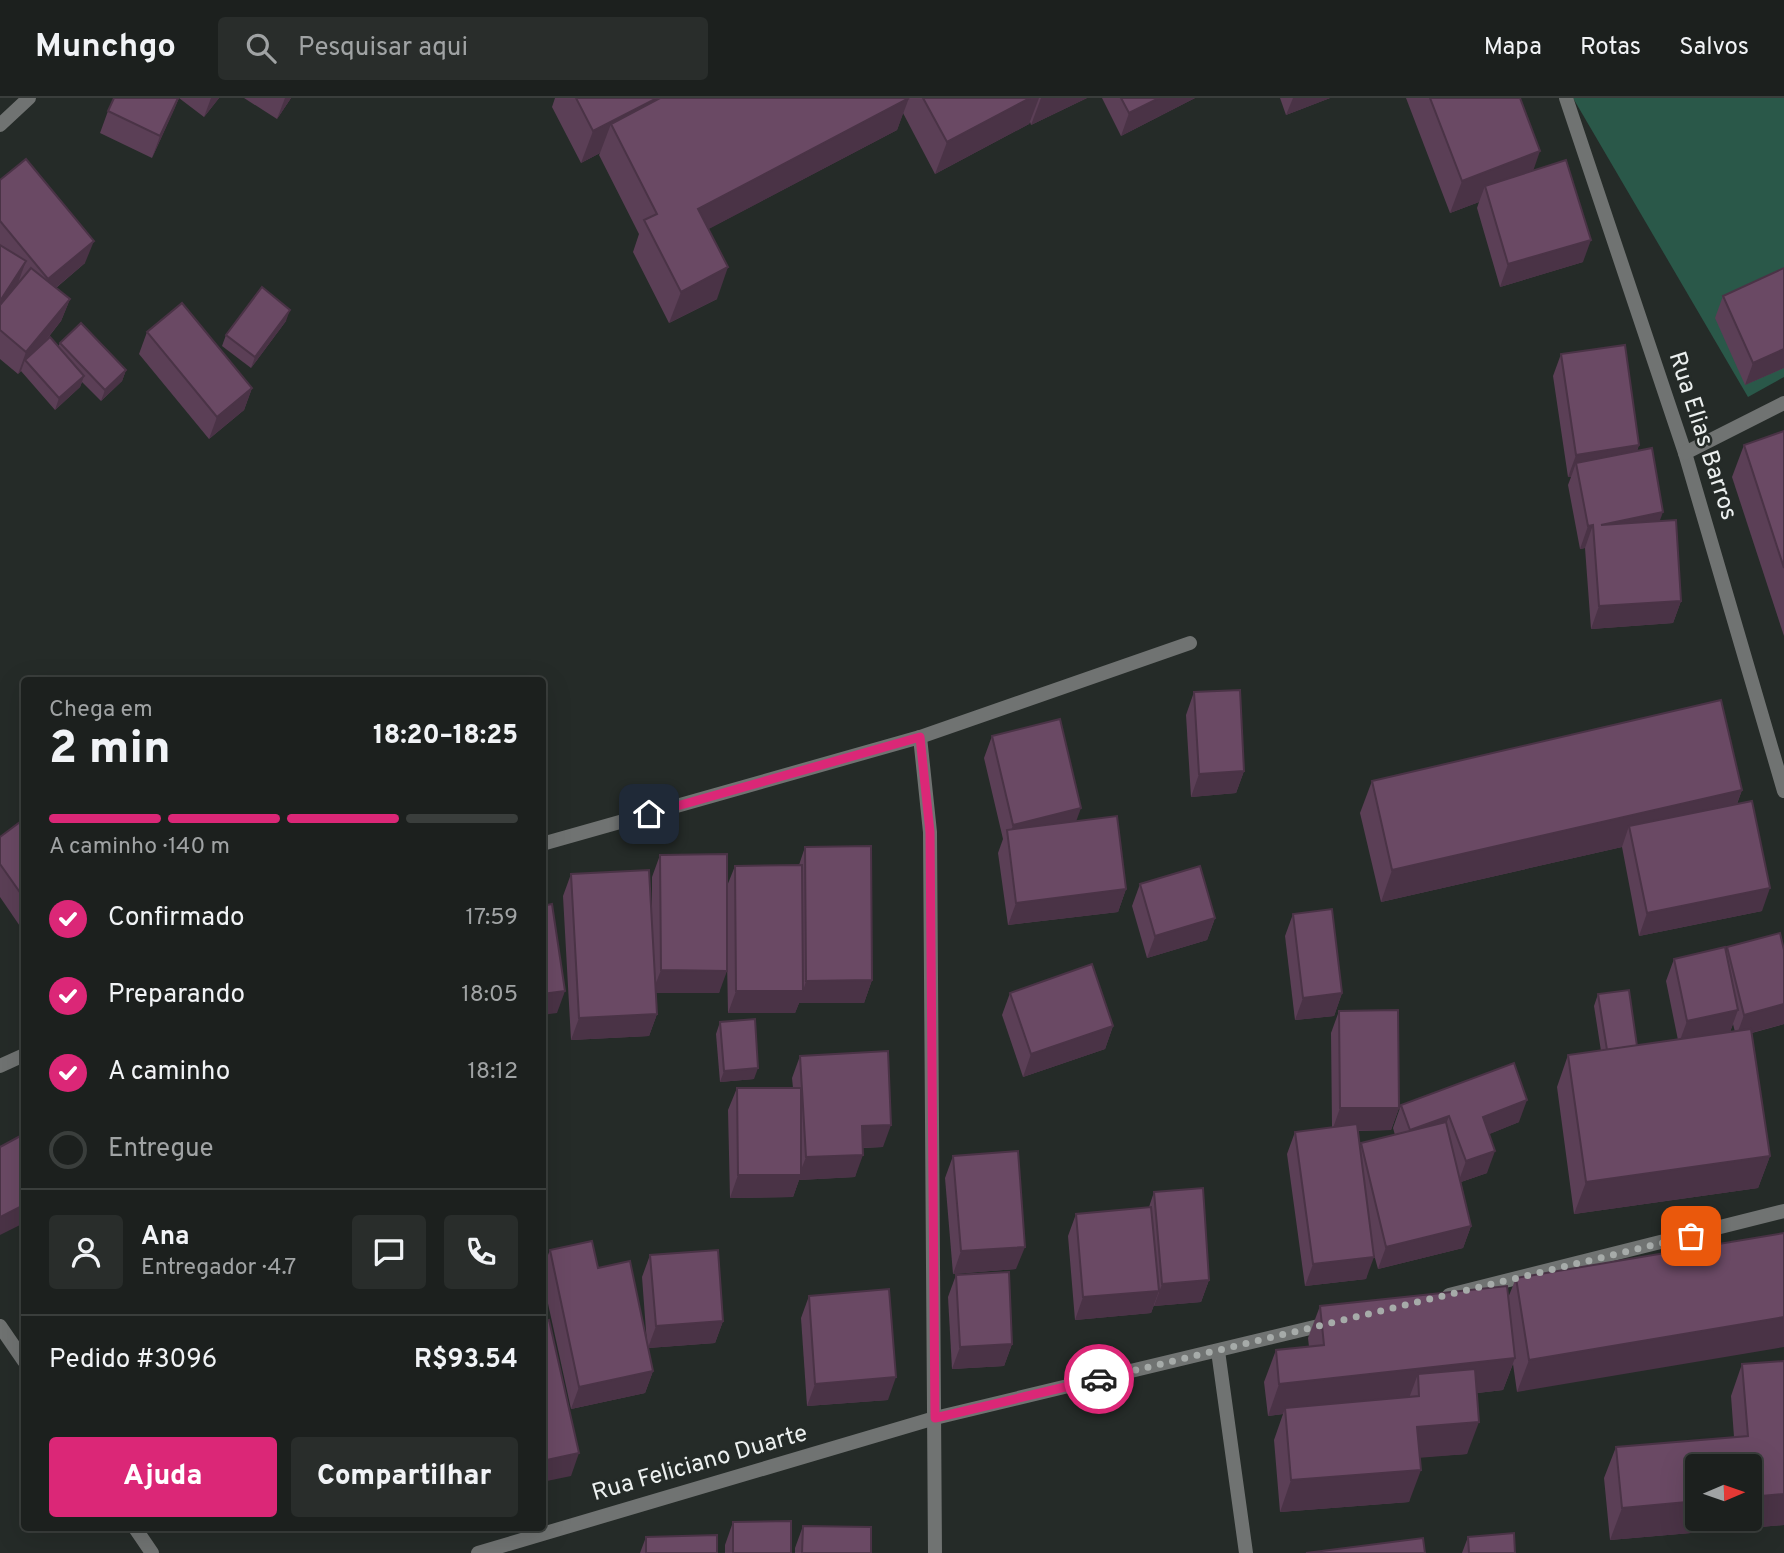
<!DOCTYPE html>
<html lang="pt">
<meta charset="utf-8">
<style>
:root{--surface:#1c201e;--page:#292d2b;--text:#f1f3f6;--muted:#a0a3a4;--line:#3a3e3c;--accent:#db2777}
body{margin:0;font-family:Overpass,sans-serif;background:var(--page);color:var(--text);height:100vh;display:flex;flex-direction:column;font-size:26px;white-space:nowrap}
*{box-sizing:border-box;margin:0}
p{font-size:23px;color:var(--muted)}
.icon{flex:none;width:38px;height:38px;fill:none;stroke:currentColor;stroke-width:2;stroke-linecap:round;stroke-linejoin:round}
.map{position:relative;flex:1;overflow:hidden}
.details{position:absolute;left:21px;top:579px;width:525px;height:854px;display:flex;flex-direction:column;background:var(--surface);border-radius:7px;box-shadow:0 7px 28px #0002,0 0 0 2px var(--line)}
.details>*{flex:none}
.needle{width:46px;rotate:88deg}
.controls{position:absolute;left:1685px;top:1356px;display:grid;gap:14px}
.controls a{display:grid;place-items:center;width:77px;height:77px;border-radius:7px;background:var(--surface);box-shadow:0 7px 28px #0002,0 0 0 2px var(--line);font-size:35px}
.pin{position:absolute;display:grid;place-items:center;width:60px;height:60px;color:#fff;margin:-30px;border-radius:14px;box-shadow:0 4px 10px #0006}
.courier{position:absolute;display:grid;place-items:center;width:70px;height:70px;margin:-35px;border:5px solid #db2777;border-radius:50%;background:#fff;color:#222;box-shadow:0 2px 9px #0007}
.summary em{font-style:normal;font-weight:800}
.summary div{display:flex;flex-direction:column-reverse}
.summary{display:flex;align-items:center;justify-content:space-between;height:119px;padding:0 28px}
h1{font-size:46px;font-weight:800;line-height:52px}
.bar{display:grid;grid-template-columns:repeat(4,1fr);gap:10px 7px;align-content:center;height:84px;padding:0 28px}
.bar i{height:9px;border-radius:5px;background:var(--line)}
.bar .on{background:var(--accent)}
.bar p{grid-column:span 4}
.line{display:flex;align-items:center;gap:18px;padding:0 28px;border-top:2px solid var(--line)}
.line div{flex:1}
.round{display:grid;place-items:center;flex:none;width:74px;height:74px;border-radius:7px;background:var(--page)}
ol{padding:0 28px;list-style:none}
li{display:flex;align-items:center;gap:21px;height:77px}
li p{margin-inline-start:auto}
li .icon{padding:7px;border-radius:50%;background:var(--accent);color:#fff;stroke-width:4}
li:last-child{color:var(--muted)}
li i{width:38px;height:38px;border:4px solid var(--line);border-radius:50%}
.button{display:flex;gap:14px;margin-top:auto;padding:14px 28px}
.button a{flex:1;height:80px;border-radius:7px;background:var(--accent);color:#fff;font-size:28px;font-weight:800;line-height:80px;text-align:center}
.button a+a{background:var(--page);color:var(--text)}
header{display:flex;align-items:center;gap:42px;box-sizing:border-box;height:98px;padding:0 35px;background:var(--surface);border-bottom:2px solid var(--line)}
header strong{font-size:33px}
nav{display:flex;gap:38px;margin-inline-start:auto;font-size:24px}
.search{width:490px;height:63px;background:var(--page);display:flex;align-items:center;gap:18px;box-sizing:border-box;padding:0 24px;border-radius:7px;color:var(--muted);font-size:26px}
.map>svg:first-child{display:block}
</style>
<header>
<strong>Munchgo</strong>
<div class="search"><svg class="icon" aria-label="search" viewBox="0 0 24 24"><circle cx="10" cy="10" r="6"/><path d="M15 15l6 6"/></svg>Pesquisar aqui</div>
<nav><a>Mapa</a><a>Rotas</a><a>Salvos</a></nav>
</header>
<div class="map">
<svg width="1784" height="1455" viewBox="0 0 1784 1455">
<rect width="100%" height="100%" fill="#252b28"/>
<path fill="#2a5849" d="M1573 0H1784V279L1748 299Z"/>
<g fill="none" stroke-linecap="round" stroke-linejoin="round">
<g stroke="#707372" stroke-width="14">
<path d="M1566 0 1685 355 1784 693"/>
<path d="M0 27 29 0"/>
<path d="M1685 355 1784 305"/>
<path d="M920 639 930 734 935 1455"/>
<path d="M542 746 920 639 1190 545"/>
<path d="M0 968 24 957"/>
<path d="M1449 1197 1784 1113"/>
<path d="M0 1228 24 1263"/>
<path d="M1218 1253 1246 1455"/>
<path d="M135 1430 152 1455"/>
<path d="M478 1455 935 1320 1331 1225"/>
</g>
</g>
<g fill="#5b3f56" fill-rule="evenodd">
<path d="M114 0H219L204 19 179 0 152 60 100 35 108 13Z"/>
<path d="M244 0H291L277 21Z"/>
<path d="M555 0H1087L1031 27 1030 24 1029 26 935 76 903 15 897 32 708 131 717 201 669 225 633 154 639 136 599 57 600 55 581 65 552 9Z"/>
<path d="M1102 0H1195L1121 38Z"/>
<path d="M1280 0H1330L1286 17Z"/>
<path d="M1406 0H1520L1533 73 1583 164 1500 189 1477 110 1479 104 1450 115Z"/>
<path d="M0 82 85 165 56 190 70 201 61 223 44 245 58 249 60 245 126 272 122 283 101 303 82 284 80 289 55 312 21 273 18 276 0 261Z"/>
<path d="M1723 198 1784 270 1745 287 1715 220Z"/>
<path d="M286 223 251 270 222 248 226 237Z"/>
<path d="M147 234 252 290 244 312 209 341 139 256Z"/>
<path d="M1561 256 1639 347 1637 353 1660 423 1681 503 1673 525 1591 531 1585 450 1580 451 1568 387 1571 379H1568L1553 278Z"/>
<path d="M1784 333V538L1732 379 1744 347Z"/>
<path d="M1194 594 1244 673 1236 695 1191 699 1186 617Z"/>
<path d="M992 638 1076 723 1126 791 1118 814 1008 827 998 755 1003 741 984 660Z"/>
<path d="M1372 683 1742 692 1737 706 1762 813 1639 838 1622 749 1381 804 1360 715Z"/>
<path d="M24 721V834L0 799V739Z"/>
<path d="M805 749 872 882 864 905H799L795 915H728L727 860 719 895H656L657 916 649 938 571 942 563 798 571 776 652 826V779L660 757 727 788 735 768 799 767Z"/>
<path d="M1140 786 1215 820 1207 842 1147 860 1132 808Z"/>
<path d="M1293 816 1342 895 1334 918 1295 922 1285 838Z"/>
<path d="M1727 849 1784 926 1752 935 1770 1058 1758 1090 1574 1116 1557 989 1568 957 1601 953 1594 908 1598 896 1637 948 1678 942 1666 883 1674 861 1726 854ZM1733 926 1735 934H1730Z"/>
<path d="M1010 895 1113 928 1105 951 1023 979 1002 917Z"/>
<path d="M1339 913 1399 1010 1391 1032 1358 1033 1360 1047 1395 1037 1393 1030 1401 1007 1519 1024 1489 1036 1487 1075 1461 1084 1471 1128 1463 1150 1378 1171 1373 1153 1366 1181 1305 1188 1287 1056 1295 1034 1332 1029 1331 935Z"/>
<path d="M720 924 754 981 720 984 716 936Z"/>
<path d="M800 958 883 1049 863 1050 855 1079 799 1082 793 1099 730 1100 728 1012 737 990H793L792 980Z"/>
<path d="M953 1058 1016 1171 953 1176 945 1080Z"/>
<path d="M1154 1094 1209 1182 1201 1204 1154 1208V1207L1151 1215 1075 1222 1068 1138 1076 1116 1149 1109Z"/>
<path d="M1784 1135 1517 1294 1513 1266 1503 1292 1477 1295 1467 1356 1420 1359 1409 1404 1280 1414 1274 1342 1283 1316 1268 1318 1264 1284 1276 1252 1309 1249 1308 1240 1320 1208 1508 1200 1516 1180Z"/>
<path d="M550 1152 598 1170 647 1246 642 1179 650 1157 723 1223 715 1245 648 1250 653 1273 645 1295 571 1311 542 1178V1172Z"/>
<path d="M956 1177 1012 1246 1004 1268 952 1271 948 1199Z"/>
<path d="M809 1198 888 1302 807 1308 801 1220Z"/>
<path d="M1742 1266 1784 1427 1610 1442 1604 1380 1616 1349 1734 1339 1731 1298Z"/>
<path d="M733 1424 791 1455H725V1447Z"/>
<path d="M803 1428 871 1455H795V1450Z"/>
<path d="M646 1439 717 1455H640Z"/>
<path d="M1468 1439 1515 1455H1462Z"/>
</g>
<g fill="#4a3346">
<path d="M178 0H179L174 12 152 60 160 38Z"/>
<path d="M211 0H219L204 19Z"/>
<path d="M285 0H291L277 21Z"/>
<path d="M657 0H706L611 26 600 55 581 65 593 33Z"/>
<path d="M909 0 897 32 686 143 698 111Z"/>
<path d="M1030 0H1039L1029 26 935 76 947 44Z"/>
<path d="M1041 0H1087L1031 27Z"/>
<path d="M1159 0H1195L1121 38 1129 15Z"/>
<path d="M1293 0H1330L1286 17Z"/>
<path d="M1540 53 1529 85 1485 88 1479 104 1450 115 1462 83Z"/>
<path d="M1591 142 1583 164 1500 189 1508 166Z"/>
<path d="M94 143 85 165 40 203 48 181Z"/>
<path d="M26 163 18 185 0 213V203Z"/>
<path d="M728 169 717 201 669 225 681 194Z"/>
<path d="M70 201 61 223 27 265 25 262 21 273 18 276 26 254Z"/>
<path d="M290 212 286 223 251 270 255 259Z"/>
<path d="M1784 251V270L1745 287 1753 265Z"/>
<path d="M126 272 122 283 101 303 105 292Z"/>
<path d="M84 278 80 289 55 312 59 300Z"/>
<path d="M252 290 244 312 209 341 217 319Z"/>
<path d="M1639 347 1631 369 1576 365 1571 379H1568L1576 357Z"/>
<path d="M1663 414 1655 436 1601 427Z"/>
<path d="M1593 427 1585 450 1580 451 1588 428Z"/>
<path d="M1681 503 1673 525 1591 531 1599 508Z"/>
<path d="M1244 673 1236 695 1191 699 1199 676Z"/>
<path d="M1742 692 1730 724 1629 728 1622 749 1381 804 1392 772Z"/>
<path d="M1081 710 1073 732 1008 742 1013 727Z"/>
<path d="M1770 790 1762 813 1639 838 1647 815Z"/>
<path d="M1126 791 1118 814 1008 827 1016 805Z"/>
<path d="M1215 820 1207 842 1147 860 1155 838Z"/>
<path d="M661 872 727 873 719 895H652Z"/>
<path d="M872 882 864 905H799L795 915H728L736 893H803L806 883Z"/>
<path d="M565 893 557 915 542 917V896Z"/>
<path d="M1342 895 1334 918 1295 922 1303 900Z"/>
<path d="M1784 906V926L1736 939 1744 917Z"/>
<path d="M1738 912 1730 934 1679 945 1687 923Z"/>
<path d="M657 916 649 938 571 942 579 920Z"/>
<path d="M1113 928 1105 951 1023 979 1031 956Z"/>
<path d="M758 970 754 981 720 984 724 973Z"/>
<path d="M1527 1002 1519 1024 1475 1042 1483 1019Z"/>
<path d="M1340 1010H1399L1391 1032 1332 1033Z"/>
<path d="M1449 1018 1441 1040 1410 1032Z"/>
<path d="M891 1027 883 1049 854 1050 862 1028Z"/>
<path d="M1495 1053 1487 1075 1458 1085 1466 1063Z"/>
<path d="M863 1057 855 1079 799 1082 793 1099 730 1100 738 1077H799L806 1059Z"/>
<path d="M1770 1058 1758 1090 1574 1116 1586 1084Z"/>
<path d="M24 1107V1125L0 1137V1119Z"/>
<path d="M1471 1128 1463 1150 1378 1171 1386 1149Z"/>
<path d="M1025 1149 1016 1171 953 1176 961 1153Z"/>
<path d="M1374 1159 1366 1181 1305 1188 1313 1166Z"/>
<path d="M1209 1182 1201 1204 1154 1208 1162 1186Z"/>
<path d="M1159 1193 1151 1215 1075 1222 1083 1199Z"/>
<path d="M1784 1219V1249L1517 1294 1529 1262Z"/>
<path d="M723 1223 715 1245 648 1250 656 1228Z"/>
<path d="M1012 1246 1004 1268 952 1271 960 1249Z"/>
<path d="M1515 1260 1503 1292 1418 1302 1419 1298 1418 1276 1408 1303 1285 1310 1283 1316 1268 1318 1279 1286Z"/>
<path d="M653 1273 645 1295 571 1311 579 1289Z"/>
<path d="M896 1279 888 1302 807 1308 815 1286Z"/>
<path d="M1479 1324 1467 1356 1405 1361 1417 1329Z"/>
<path d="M579 1355 571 1378 542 1384V1363Z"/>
<path d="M1421 1372 1409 1404 1280 1414 1291 1382Z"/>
<path d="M1784 1396V1427L1610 1442 1622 1410 1698 1403V1421H1750V1399Z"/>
</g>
<g fill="#6a4964" stroke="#4a3346" stroke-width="2">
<path d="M114 0H178L160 38 108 13Z"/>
<path d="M576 0H657L593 33Z"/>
<path d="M660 0H909L698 111 728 169 681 194 644 122 657 116 611 26Z"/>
<path d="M923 0H1030L947 44Z"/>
<path d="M1121 0H1159L1129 15Z"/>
<path d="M1430 0H1520L1540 53 1462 83Z"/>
<path d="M26 61 94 143 48 181 0 123V82Z"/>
<path d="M1566 62 1591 142 1508 166 1485 88Z"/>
<path d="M0 147 26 163 0 203Z"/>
<path d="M31 170 70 201 26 254 0 232V207Z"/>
<path d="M1784 170V251L1753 265 1723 198Z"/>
<path d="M262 189 290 212 255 259 226 237Z"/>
<path d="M182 205 252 290 217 319 147 234Z"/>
<path d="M81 225 126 272 105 292 60 245Z"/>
<path d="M50 239 84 278 59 300 25 262Z"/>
<path d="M1625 247 1639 347 1576 357 1561 256Z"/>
<path d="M1784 333V470L1744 347Z"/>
<path d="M1652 350 1663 414 1601 427 1676 422 1681 503 1599 508 1593 427 1588 428 1576 365Z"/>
<path d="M1240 592 1244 673 1199 676 1194 594Z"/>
<path d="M1721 602 1742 692 1392 772 1372 683Z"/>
<path d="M1060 621 1081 710 1013 727 992 638Z"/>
<path d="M1752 703 1770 790 1647 815 1629 728Z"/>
<path d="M1117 718 1126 791 1016 805 1007 732Z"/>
<path d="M24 721V800L0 766V739Z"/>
<path d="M871 748 872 882 806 883 805 749Z"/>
<path d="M727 756V873L661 872 660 757Z"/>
<path d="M802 767 803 893H736L735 768Z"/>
<path d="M1200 768 1215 820 1155 838 1140 786Z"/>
<path d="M649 772 657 916 579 920 571 776Z"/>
<path d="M552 806 565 893 542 896V808Z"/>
<path d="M1332 811 1342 895 1303 900 1293 816Z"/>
<path d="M1780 835 1784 852V906L1744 917 1727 849Z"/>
<path d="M1725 849 1738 912 1687 923 1674 861Z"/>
<path d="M1092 866 1113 928 1031 956 1010 895Z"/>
<path d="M1629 892 1637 948 1607 952 1598 896Z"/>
<path d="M1398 912 1399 1010H1340L1339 913Z"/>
<path d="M755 921 758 970 724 973 720 924Z"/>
<path d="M1751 931 1770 1058 1586 1084 1568 957Z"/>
<path d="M888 953 891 1027 862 1028 863 1057 806 1059 800 958Z"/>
<path d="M1514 965 1527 1002 1483 1019 1495 1053 1466 1063 1449 1018 1410 1032 1401 1007Z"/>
<path d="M737 990H801V1077H738Z"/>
<path d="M1446 1024 1471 1128 1386 1149 1361 1045Z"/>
<path d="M1357 1026 1374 1159 1313 1166 1295 1034Z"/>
<path d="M24 1036V1107L0 1119V1049Z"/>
<path d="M1018 1053 1025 1149 961 1153 953 1058Z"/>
<path d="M1203 1090 1209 1182 1162 1186 1154 1094Z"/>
<path d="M1151 1109 1159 1193 1083 1199 1076 1116Z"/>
<path d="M1784 1135V1219L1529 1262 1516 1180Z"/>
<path d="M592 1143 598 1170 630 1163 653 1273 579 1289 550 1152Z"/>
<path d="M718 1152 723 1223 656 1228 650 1157Z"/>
<path d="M1009 1174 1012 1246 960 1249 956 1177Z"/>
<path d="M1507 1188 1515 1260 1279 1286 1276 1252 1324 1247 1320 1208Z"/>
<path d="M889 1191 896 1279 815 1286 809 1198Z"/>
<path d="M549 1222 579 1355 542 1363V1224Z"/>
<path d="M1784 1263V1396L1750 1399V1368H1698V1403L1622 1410 1616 1349 1748 1338 1742 1266Z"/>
<path d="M1475 1271 1479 1324 1417 1329 1421 1372 1291 1382 1285 1310 1419 1298 1418 1276Z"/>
<path d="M791 1423V1455H733V1424Z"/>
<path d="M803 1428 871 1429V1455H802Z"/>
<path d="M1514 1435 1515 1455H1469L1468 1439Z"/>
<path d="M717 1437V1455H646V1439Z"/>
<path d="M1423 1440 1425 1455H1306Z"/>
</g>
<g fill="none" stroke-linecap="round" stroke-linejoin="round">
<path stroke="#a6aba9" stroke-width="7" stroke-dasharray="0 12.6" d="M1099 1281 1691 1138"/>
<path stroke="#db2777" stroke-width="9" d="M649 716 920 639 930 734 935 1320 1099 1281"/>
</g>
<g text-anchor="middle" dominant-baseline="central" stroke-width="5" stroke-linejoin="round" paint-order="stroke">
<g font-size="24" fill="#ecf0ef" stroke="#252b28">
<text transform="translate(1702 338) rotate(72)">Rua Elias Barros</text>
<text transform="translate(700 1366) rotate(-16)">Rua Feliciano Duarte</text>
</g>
</g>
</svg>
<div class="controls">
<a><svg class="needle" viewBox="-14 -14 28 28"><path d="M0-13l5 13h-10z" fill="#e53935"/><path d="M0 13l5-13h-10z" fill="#a0a3a4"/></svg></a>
</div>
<div class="pin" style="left:1691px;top:1138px;background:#ea580c"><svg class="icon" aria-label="bag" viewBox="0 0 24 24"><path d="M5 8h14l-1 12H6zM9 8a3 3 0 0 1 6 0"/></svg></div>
<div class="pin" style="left:649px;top:716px;background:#1f2937"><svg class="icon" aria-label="home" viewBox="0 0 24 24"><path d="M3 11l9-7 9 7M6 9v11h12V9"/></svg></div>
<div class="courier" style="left:1099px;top:1281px"><svg class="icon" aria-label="car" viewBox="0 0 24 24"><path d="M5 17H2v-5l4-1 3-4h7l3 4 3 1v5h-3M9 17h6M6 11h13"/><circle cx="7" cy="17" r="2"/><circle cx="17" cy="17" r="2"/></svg></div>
<section class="details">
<div class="summary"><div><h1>2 min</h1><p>Chega em</p></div><em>18:20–18:25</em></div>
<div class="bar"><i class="on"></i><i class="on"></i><i class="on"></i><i></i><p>A caminho · 140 m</p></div>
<ol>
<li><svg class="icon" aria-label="check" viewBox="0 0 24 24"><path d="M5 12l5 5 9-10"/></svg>Confirmado<p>17:59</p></li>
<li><svg class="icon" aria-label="check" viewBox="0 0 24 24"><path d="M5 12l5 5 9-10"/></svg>Preparando<p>18:05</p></li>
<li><svg class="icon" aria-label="check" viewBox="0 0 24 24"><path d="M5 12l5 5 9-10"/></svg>A caminho<p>18:12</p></li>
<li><i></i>Entregue</li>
</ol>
<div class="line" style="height:126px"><a class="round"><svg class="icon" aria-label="person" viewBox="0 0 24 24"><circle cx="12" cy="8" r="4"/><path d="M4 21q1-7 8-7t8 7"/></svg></a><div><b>Ana</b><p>Entregador · 4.7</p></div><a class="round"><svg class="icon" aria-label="chat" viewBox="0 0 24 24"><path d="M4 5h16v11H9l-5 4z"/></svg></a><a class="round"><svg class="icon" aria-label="phone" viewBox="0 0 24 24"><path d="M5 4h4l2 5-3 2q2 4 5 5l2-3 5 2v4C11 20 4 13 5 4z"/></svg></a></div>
<div class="line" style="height:91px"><div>Pedido #3096</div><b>R$93.54</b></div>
<div class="button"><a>Ajuda</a><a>Compartilhar</a></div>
</section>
</div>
